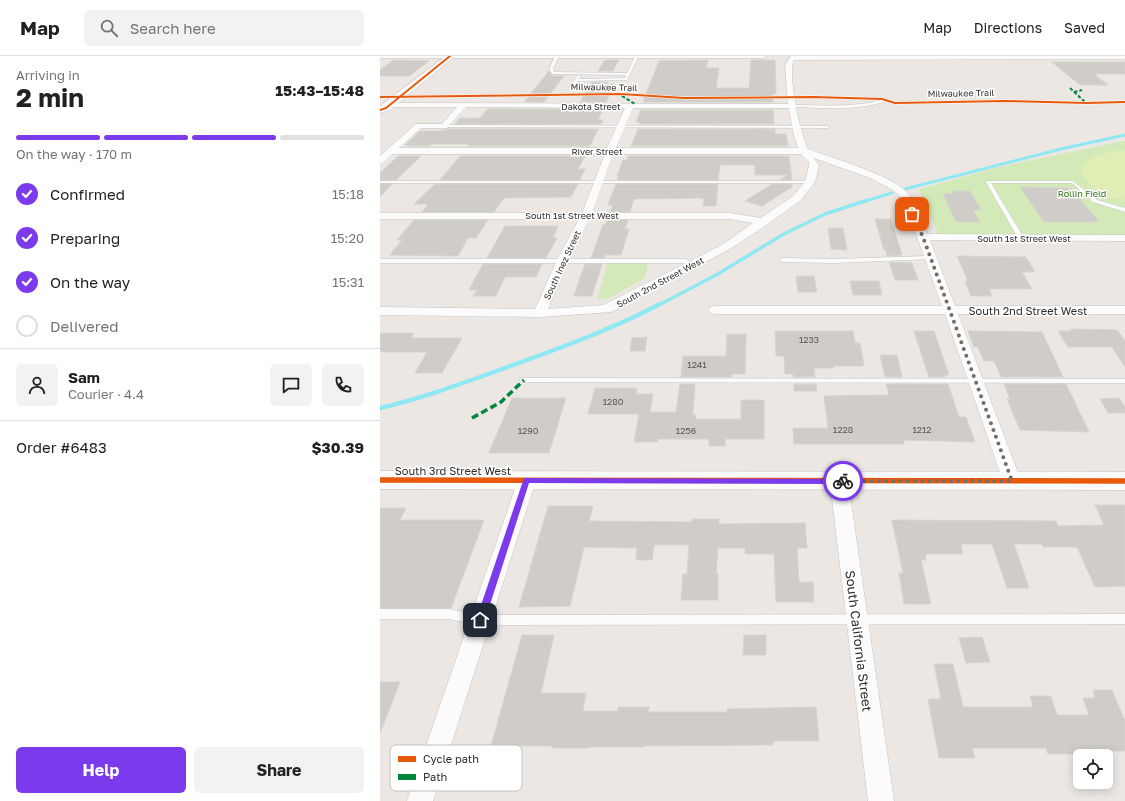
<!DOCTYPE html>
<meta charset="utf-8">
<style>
:root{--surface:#fff;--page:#f2f2f2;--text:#202124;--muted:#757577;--line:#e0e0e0;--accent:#7c3aed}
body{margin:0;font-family:"Golos Text",sans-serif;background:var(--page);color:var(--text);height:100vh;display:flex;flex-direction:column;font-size:15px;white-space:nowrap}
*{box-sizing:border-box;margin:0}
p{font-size:13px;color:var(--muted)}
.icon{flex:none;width:22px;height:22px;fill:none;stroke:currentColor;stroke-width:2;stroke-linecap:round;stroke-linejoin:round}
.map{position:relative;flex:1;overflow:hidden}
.details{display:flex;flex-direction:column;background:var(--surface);width:380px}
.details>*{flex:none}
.fabs{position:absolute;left:693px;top:693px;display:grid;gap:8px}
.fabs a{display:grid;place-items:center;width:40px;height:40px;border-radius:6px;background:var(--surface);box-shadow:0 2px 10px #0003;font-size:20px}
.pin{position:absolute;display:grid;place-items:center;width:34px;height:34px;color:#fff;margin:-17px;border-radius:8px;box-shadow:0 2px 6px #0006}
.courier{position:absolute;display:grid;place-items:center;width:40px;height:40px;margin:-20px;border:3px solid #7c3aed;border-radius:50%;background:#fff;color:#222;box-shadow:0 1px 5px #0007}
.headline em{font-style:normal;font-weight:700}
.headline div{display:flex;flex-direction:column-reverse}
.headline{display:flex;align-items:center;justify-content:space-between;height:68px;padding:0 16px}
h1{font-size:26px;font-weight:700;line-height:30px}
.bar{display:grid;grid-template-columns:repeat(4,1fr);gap:6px 4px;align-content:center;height:48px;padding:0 16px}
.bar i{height:5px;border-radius:3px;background:var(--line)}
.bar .current{background:var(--accent)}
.bar p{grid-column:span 4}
.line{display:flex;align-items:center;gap:10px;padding:0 16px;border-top:1px solid var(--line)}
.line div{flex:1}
.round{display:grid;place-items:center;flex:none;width:42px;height:42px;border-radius:6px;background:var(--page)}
ol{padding:0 16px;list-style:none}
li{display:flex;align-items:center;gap:12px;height:44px}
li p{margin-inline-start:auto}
li .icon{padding:4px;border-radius:50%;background:var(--accent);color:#fff;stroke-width:4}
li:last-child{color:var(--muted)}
li i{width:22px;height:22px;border:2px solid var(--line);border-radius:50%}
.button{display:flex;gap:8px;margin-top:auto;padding:8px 16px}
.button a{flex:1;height:46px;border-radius:6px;background:var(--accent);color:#fff;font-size:16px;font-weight:700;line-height:46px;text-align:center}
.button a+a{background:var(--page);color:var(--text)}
header{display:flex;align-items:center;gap:24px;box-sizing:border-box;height:56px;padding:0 20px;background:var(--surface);border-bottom:1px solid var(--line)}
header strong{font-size:19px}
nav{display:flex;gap:22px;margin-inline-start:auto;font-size:14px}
.search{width:280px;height:36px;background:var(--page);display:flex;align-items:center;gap:10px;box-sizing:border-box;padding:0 14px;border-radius:6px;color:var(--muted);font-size:15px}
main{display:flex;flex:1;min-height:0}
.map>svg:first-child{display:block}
</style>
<header>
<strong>Map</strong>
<div class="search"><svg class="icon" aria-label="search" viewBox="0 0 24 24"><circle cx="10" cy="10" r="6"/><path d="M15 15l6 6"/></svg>Search here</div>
<nav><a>Map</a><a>Directions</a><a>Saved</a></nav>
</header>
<main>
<section class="details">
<div class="headline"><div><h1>2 min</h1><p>Arriving in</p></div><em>15:43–15:48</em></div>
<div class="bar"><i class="current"></i><i class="current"></i><i class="current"></i><i></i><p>On the way · 170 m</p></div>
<ol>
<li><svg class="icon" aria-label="check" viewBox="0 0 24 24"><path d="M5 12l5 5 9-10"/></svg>Confirmed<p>15:18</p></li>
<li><svg class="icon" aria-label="check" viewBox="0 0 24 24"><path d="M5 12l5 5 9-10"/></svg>Preparing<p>15:20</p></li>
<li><svg class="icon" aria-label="check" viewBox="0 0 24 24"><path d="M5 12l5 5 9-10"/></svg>On the way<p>15:31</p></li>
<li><i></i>Delivered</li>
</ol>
<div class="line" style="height:72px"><a class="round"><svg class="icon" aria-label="person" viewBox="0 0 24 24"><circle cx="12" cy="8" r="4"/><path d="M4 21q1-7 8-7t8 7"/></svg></a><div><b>Sam</b><p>Courier · 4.4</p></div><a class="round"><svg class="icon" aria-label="chat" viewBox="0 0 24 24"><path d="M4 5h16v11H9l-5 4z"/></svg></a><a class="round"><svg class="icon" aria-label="phone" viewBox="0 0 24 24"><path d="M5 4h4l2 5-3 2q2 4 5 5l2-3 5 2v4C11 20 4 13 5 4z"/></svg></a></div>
<div class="line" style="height:52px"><div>Order #6483</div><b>$30.39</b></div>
<div class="button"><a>Help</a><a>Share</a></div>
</section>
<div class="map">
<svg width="745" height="745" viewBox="0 0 745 745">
<rect width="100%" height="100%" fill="#ece7e2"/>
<g fill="#d3eab8">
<path d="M745 85V179H559L540 136V133L618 111Z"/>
<path d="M228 206H268L265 222 229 242 217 243Z"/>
</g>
<path fill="#e0eeb5" d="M742 94 745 96V143C739 142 731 143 726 141 715 136 702 122 701 110 713 100 726 96 742 94Z"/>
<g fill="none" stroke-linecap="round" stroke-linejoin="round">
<g stroke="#8fe8f4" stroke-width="3">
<path d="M525 133 681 93 745 79"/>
<path d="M482 146 512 137"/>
</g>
<path stroke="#8fe8f4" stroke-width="3.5" d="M279 249 336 219 404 178 445 158 485 145"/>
<path stroke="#8fe8f4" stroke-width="4.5" d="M0 352C43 342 83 327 125 312 177 293 231 274 280 248"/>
</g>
<g fill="#d0cdc9" stroke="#d7d3ce">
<path d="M14 4 49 5 29 20H0V14Z"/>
<path d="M225 4H239L233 15H218Z"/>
<path d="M328 4 326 12H339L336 32H369L371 4H395L396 38H392L393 46H263L279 5Z"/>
<path d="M672 6H745V18H714L728 29H700Z"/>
<path d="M169 15 172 20H184L164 46H144Z"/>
<path d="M212 26H228L226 28H235L226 46H200Z"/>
<path d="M108 53H223L218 64H223L221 68H75L80 62H100Z"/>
<path d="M261 54H393L394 68H259L260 66H256Z"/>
<path d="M69 73H218L210 90H88L90 88H52L49 90H27L29 89H25L40 75H60Z"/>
<path d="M258 73H395V78H406L408 90H251Z"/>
<path d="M18 100H41L16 124H0V117Z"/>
<path d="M80 100H205L198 113H205L200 124H60Z"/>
<path d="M248 100H409L412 124H400L408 119H375V109H340L338 124H237L239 120H237L243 104H247Z"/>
<path d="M0 128H12L0 141Z"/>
<path d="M55 128H198L191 141 124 142 114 156H42L48 148H34Z"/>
<path d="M236 128H338L336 150H323L324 143 321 142 254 143 250 156H230L233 149H228Z"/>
<path d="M392 128H412V131L382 150 365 145Z"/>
<path d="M640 131 691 132 719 166H664Z"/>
<path d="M572 135H590L601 154H593L600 166H576L563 138H573Z"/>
<path d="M495 163H511L522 199 507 200 506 194H504Z"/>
<path d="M34 164H108L96 182H88L78 200 10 199 22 184H17Z"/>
<path d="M227 164H248L245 173H249L241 199H225L224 202H211L223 169H225Z"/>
<path d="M125 170H178L173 182H177L166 202H107Z"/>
<path d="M448 172H463L467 194 451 193Z"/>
<path d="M577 200 646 201 655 216H642L652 233H609L612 240H591L585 225H588Z"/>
<path d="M509 206 532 207 538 224H515Z"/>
<path d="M103 208H162L156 221H125L116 240H93L97 234H89Z"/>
<path d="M205 208H222L212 240H194Z"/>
<path d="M416 220H434L437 236H418Z"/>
<path d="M470 225H499L502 239H473Z"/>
<path d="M691 273 737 274 745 285V311L732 291H688L678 275H692Z"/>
<path d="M395 275H473L475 287H480L484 310H453V312H434L435 321H413V318H405L404 300H396Z"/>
<path d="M534 275H554L569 319H565V321H549Z"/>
<path d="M588 275 662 276 683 321H621L614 305H604L598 291H594Z"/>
<path d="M0 277H34L31 282H82L62 317H35L47 296H0Z"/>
<path d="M347 278H366L365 318H352L351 321H301L303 300H346Z"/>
<path d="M267 281 265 295H250L252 282Z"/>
<path d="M500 299H517L522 321H505Z"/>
<path d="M300 328H315L313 359H316L315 363H361V344H384V383H345V390H329V383H278L277 386H254L259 358H208L215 332H257L256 338H273L270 356H296Z"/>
<path d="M414 328H436L437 335H414Z"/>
<path d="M506 328H568L579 361H586L595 386 523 384 524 388H414L413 372H448L444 340 509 339Z"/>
<path d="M624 328H686L709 376 640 374 627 343H630Z"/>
<path d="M132 342H186L169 397H109Z"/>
<path d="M739 342 745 351V357H728L720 343Z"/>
<path d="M715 449H745V530L715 531 697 491H663L662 488H634L649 532H627L612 488H581L583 498H545L546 504H541L551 548H524L519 517H523L512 464 676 465 678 470 724 469Z"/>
<path d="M168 450H213L209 465 311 466 312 463H339V468L425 467 427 492H417L419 526H433L434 546H396L394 498H365V492H338L336 518H338V544H301L303 518H307L309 489H274L272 504H256L257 492 204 491 190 550 139 551Z"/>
<path d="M0 452H26L20 464H104L71 552H0Z"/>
<path d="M142 579H174L161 637H206L203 655H238V651H269L268 656H347V653L436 651 439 685H393V689L264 690V691H210L209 692H172L173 690H111Z"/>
<path d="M364 579H386V599H363Z"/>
<path d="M602 581 610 606 586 607 579 582Z"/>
<path d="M554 608H573L583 651H653L650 640H671L677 659H709L703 642H715L713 634H732L745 665V695H705L706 698H668L666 692H592L595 702H559L548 643H561Z"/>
<path d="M0 626H20L1 675H0Z"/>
</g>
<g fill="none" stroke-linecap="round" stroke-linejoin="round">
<defs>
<g id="service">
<path d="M175 0H179L173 13 174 16 247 17 255 0H259L247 24 198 25 190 35 188 34 198 19 201 20 199 23 245 22 246 19 172 18 169 13Z"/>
<path d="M506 43 507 45C477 55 445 52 413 51L411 50 413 49C445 49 475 52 506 43Z"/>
<path d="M64 69 448 70 450 71 448 72 63 71Z"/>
<path d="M0 125H430L432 126 430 127H0Z"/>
<path d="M606 125H693L717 144 745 152V156L713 146 692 127H611L644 182 641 184 638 182 606 126Z"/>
<path d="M550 200 552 201V203L454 207 402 206 399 204 402 202 454 203Z"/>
<path d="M0 203H305L316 209 313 211 304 207H0Z"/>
<path d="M141 322 745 323V327L144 326H141L140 324Z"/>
<path d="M0 553H68L100 559 745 558V568L100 569 68 563H0Z"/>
</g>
<g id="minor">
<path d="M0 0H73L70 2H0Z"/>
<path d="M409 2 414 3C407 19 420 76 428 93 451 102 518 120 531 141 538 152 542 166 547 178L745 179V185L550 184 575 250H745V258H578L641 425 638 430 632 432 626 430 623 425 565 258H335L330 257 329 254 330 251 335 250H562L537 181 522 142 513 134 490 122 434 102 439 110 435 126 421 144 388 168 350 193 231 256 160 261 0 259V251L155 253 177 204 199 163H0V157H202L225 98H13L3 107 0 108V100L36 68H62L77 51H7V47L408 48 405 10ZM86 51 245 52 227 92H19L41 72H67ZM253 52H409L413 76 418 92H236ZM233 98H421L429 106V110L425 126 413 140 381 162 350 157H212ZM209 163H350L373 167 342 189 223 249 168 253 189 204Z"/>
<path d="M147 417 153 419 156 424 53 745H27L138 424 141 419Z"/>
<path d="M459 418 465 420 468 425 514 745H488L450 425 453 420Z"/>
</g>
<g id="tertiary">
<path d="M66 0H387L383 2H70Z"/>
<path d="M410 0H745V3L413 4H410Z"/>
</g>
<g id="secondary">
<path d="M66 0H75L10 54 0 57V50Z"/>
<path d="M0 415 745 416V434L0 433Z"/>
</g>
</defs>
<use href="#service" stroke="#c5c4c4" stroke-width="1"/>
<use href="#minor" stroke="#c5c4c4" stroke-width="1"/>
<use href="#tertiary" stroke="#c5c4c4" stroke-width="1"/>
<use href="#secondary" stroke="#c5c4c4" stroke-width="1"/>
<use href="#service" fill="#fcfbfb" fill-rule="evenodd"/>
<use href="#minor" fill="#fcfbfb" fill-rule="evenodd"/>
<use href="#tertiary" fill="#fcfbfb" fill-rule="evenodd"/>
<use href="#secondary" fill="#fcfbfb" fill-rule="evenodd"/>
<g stroke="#00873e" stroke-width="2" stroke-dasharray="3.5 2" stroke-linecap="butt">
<path d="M690 32 706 47"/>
<path d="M694 36 702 34"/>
<path d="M242 40 255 48"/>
</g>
<path stroke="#00873e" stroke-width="3.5" stroke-dasharray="7 3.5" stroke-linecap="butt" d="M92 362 121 346 144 324"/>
<defs>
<g id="cycleway-far1">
<path d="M0 41 241 38 304 42 433 41 502 43 515 47 624 45 707 47 745 46"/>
<path d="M0 54 6 52 70 0"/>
</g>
<path id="cycleway" d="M0 424 745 425"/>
</defs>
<use href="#cycleway-far1" stroke="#fff" stroke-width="3"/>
<use href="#cycleway" stroke="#fff" stroke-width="8"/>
<use href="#cycleway-far1" stroke="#e8590c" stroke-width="2"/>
<use href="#cycleway" stroke="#e8590c" stroke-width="5.5"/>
</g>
<path fill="#7c3aed" d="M144 422 463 423 467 425 463 428 149 427 105 564 100 568 96 564Z"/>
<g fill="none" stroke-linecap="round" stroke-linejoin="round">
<path stroke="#706e6c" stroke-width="4" stroke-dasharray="0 7.2" d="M463 425H632L543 181 532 158"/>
</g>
<g text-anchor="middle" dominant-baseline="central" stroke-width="3" stroke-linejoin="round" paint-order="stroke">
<g font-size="9" fill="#2d2d2d" stroke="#fff">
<text transform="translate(224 31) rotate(1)">Milwaukee Trail</text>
<text transform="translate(581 37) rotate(-1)">Milwaukee Trail</text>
<text x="211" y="50">Dakota Street</text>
<text x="217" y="95">River Street</text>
<text x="192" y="159">South 1st Street West</text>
<text x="644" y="182">South 1st Street West</text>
<text transform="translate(182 209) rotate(-65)">South Inez Street</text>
<text transform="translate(280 226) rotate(-28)">South 2nd Street West</text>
</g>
<g font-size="9" fill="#347413" stroke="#fff">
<text x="702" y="137">Rollin Field</text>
</g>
<g font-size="9" fill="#585756">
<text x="429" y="283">1233</text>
<text x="317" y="308">1241</text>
<text x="233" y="345">1280</text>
<text x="463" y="373">1228</text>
<text x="542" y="373">1212</text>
<text x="148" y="374">1290</text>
<text x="306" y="374">1256</text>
</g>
<g font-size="11" fill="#2d2d2d" stroke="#fff">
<text x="648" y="254">South 2nd Street West</text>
<text x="73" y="414">South 3rd Street West</text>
</g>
<g font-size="13" fill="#2d2d2d" stroke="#fff">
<text transform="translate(479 585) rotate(83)">South California Street</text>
</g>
</g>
<rect x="10" y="689" width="132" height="46" rx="6" fill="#fff" stroke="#c0c0c0" stroke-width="1"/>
<rect x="18" y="700" width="18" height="6" fill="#e8590c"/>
<rect x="18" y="718" width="18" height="6" fill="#00873e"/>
<g font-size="11" fill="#2d2d2d">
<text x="43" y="707">Cycle path</text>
<text x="43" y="725">Path</text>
</g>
</svg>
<div class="fabs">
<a><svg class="icon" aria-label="locate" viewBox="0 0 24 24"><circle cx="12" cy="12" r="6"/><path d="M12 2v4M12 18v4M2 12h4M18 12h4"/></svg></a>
</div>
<div class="pin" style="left:532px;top:158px;background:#ea580c"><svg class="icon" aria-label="bag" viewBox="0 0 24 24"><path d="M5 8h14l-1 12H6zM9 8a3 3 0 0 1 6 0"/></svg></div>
<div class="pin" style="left:100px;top:564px;background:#1f2937"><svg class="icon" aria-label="home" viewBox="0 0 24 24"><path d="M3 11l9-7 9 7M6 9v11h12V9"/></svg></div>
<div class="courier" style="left:463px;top:425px"><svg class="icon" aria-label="bike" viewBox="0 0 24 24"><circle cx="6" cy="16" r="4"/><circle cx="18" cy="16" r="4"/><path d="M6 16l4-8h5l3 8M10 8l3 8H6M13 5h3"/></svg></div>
</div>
</main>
